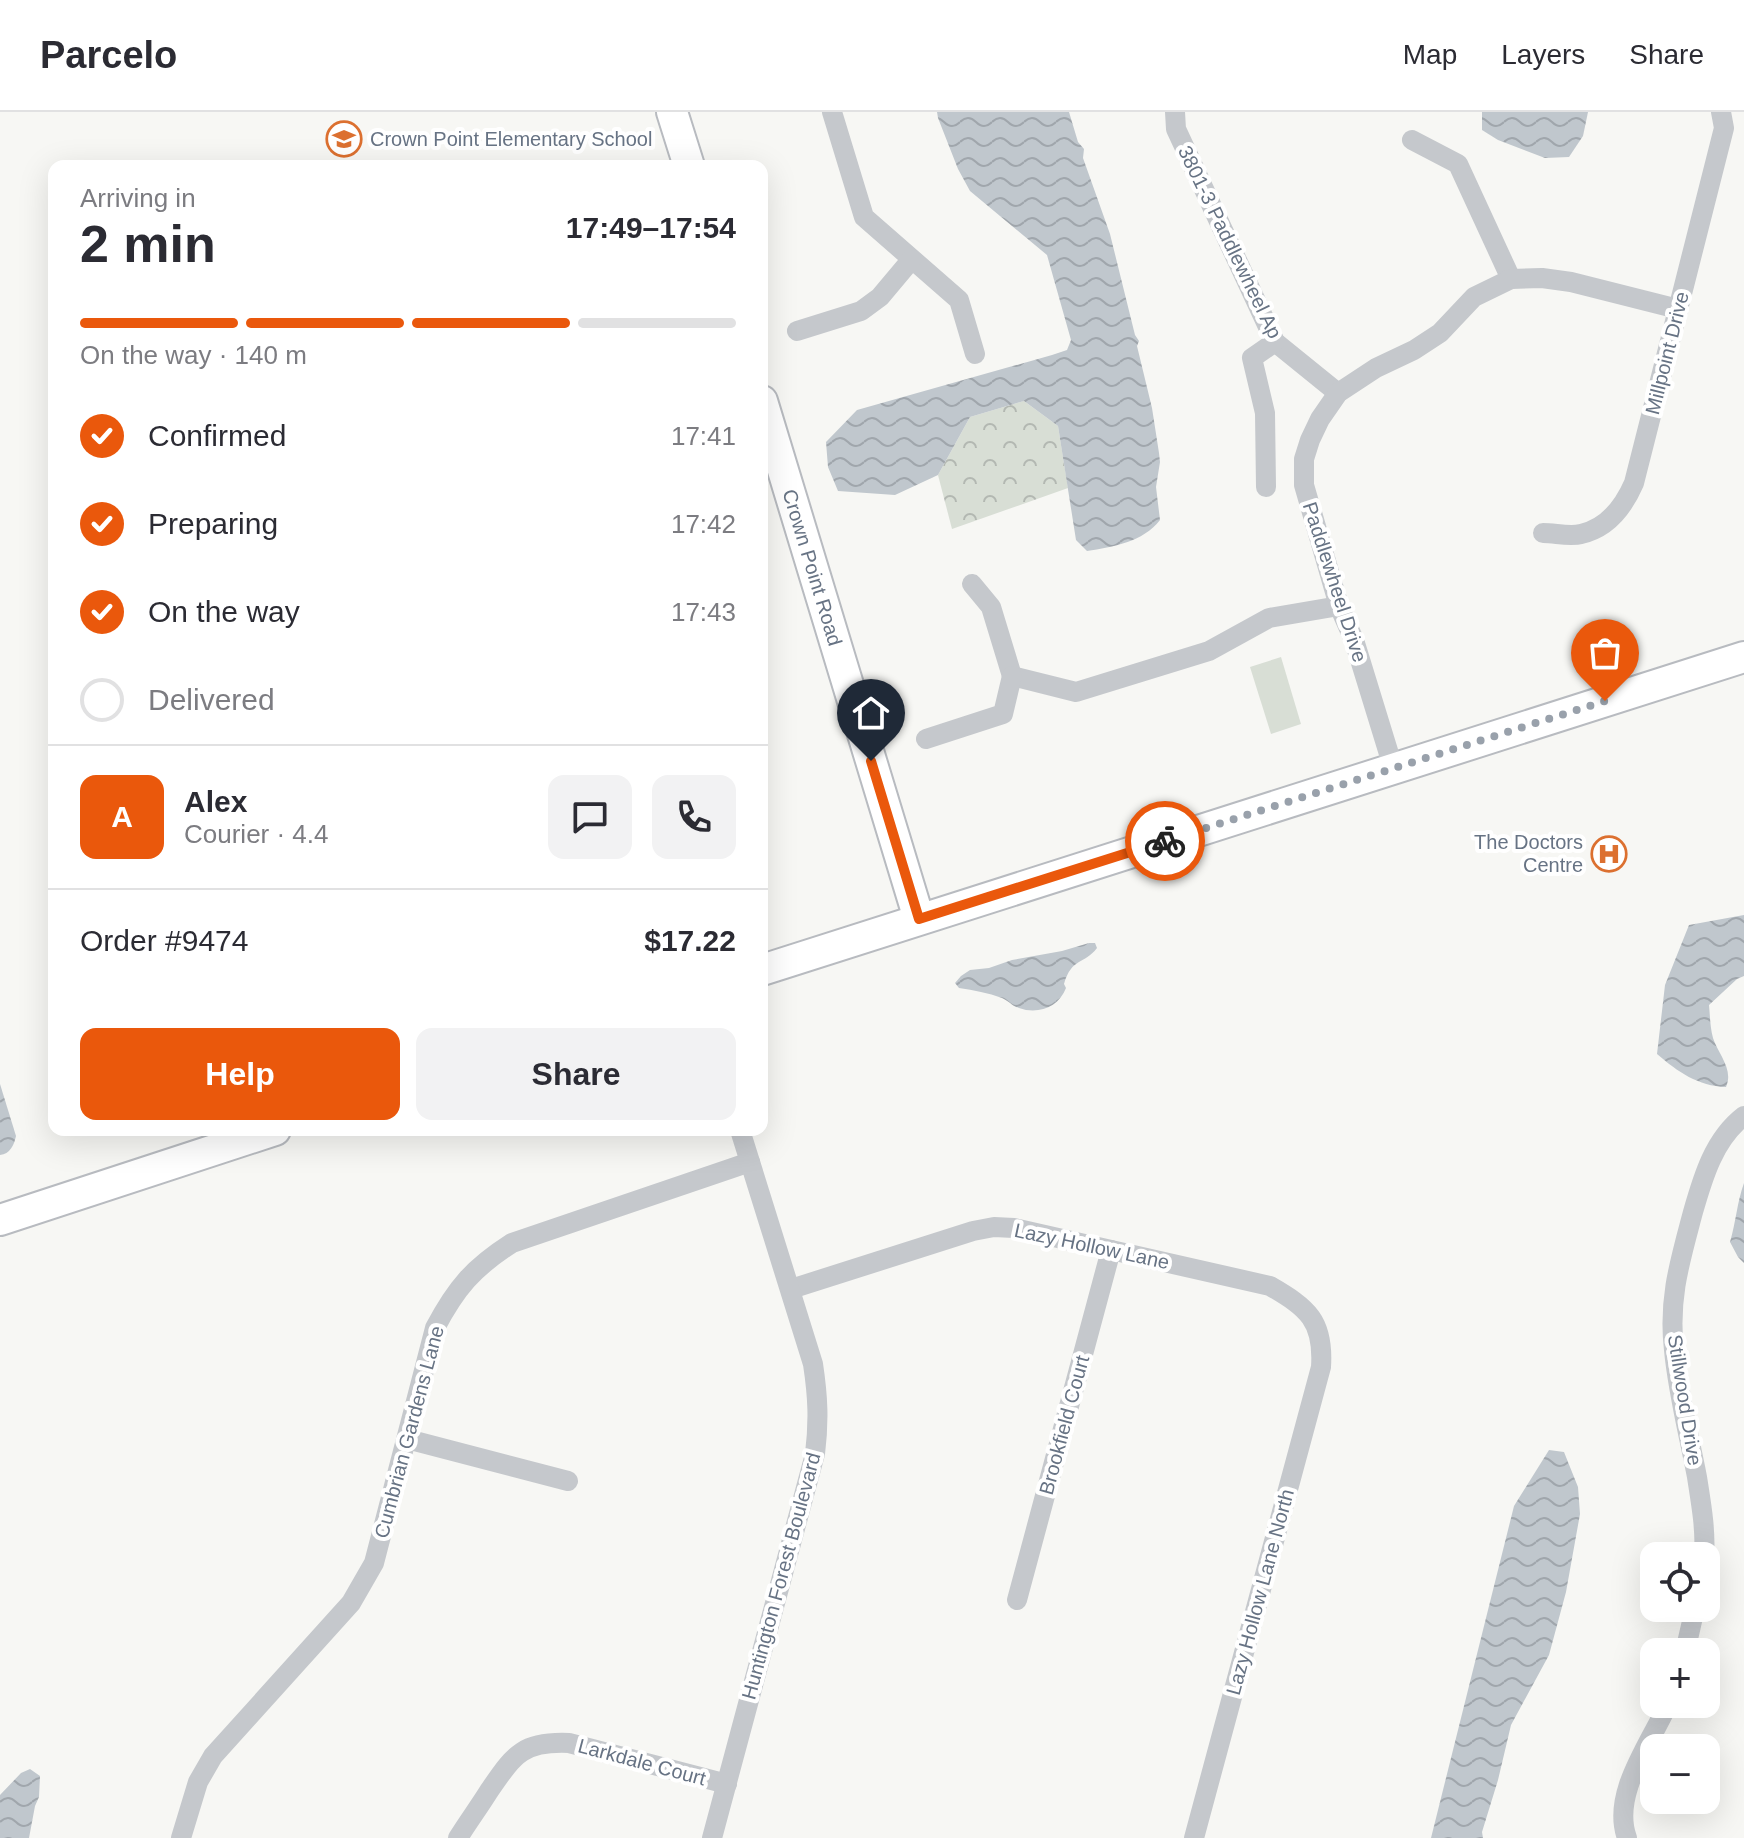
<!DOCTYPE html>
<meta charset="utf-8">
<style>
:root{--surface:#fff;--page:#f2f2f3;--text:#2b2b33;--muted:#7c7c81;--line:#e1e1e2;--accent:#ea580c}
body{margin:0;font-family:Arial,sans-serif;background:var(--page);color:var(--text);height:100vh;display:flex;flex-direction:column;font-size:30px;white-space:nowrap}
*{box-sizing:border-box;margin:0}
p{font-size:26px;color:var(--muted)}
.icon{flex:none;width:44px;height:44px;fill:none;stroke:currentColor;stroke-width:2;stroke-linecap:round;stroke-linejoin:round}
.map{position:relative;flex:1;overflow:hidden}
.details{position:absolute;left:48px;top:48px;width:720px;height:976px;display:flex;flex-direction:column;background:var(--surface);border-radius:16px;box-shadow:0 8px 32px #0002}
.details>*{flex:none}
.tools{position:absolute;left:1640px;top:1430px;display:grid;gap:16px}
.tools a{display:grid;place-items:center;width:80px;height:80px;border-radius:16px;background:var(--surface);box-shadow:0 8px 32px #0002;font-size:40px}
.pin{position:absolute;display:grid;place-items:center;width:68px;height:68px;color:#fff;margin:-82px -34px;border-radius:50% 50% 50% 0;rotate:-45deg;box-shadow:0 0 8px #0007}
.pin .icon{rotate:45deg}
.courier{position:absolute;display:grid;place-items:center;width:80px;height:80px;margin:-40px;border:6px solid #ea580c;border-radius:50%;background:#fff;color:#222;box-shadow:0 2px 10px #0007}
.headline em{font-style:normal;font-weight:700}
.headline div{display:flex;flex-direction:column-reverse}
.headline{display:flex;align-items:center;justify-content:space-between;height:136px;padding:0 32px}
h1{font-size:52px;font-weight:700;line-height:60px}
.bar{display:grid;grid-template-columns:repeat(4,1fr);gap:12px 8px;align-content:center;height:96px;padding:0 32px}
.bar i{height:10px;border-radius:6px;background:var(--line)}
.bar .on{background:var(--accent)}
.bar p{grid-column:span 4}
.line{display:flex;align-items:center;gap:20px;padding:0 32px;border-top:2px solid var(--line)}
.line div{flex:1}
.round{display:grid;place-items:center;flex:none;width:84px;height:84px;border-radius:16px;background:var(--page)}
ol{padding:0 32px;list-style:none}
li{display:flex;align-items:center;gap:24px;height:88px}
li p{margin-inline-start:auto}
li .icon{padding:8px;border-radius:50%;background:var(--accent);color:#fff;stroke-width:4}
li:last-child{color:var(--muted)}
li i{width:44px;height:44px;border:4px solid var(--line);border-radius:50%}
.button{display:flex;gap:16px;margin-top:auto;padding:16px 32px}
.button a{flex:1;height:92px;border-radius:16px;background:var(--accent);color:#fff;font-size:32px;font-weight:700;line-height:92px;text-align:center}
.button a+a{background:var(--page);color:var(--text)}
header{display:flex;align-items:center;gap:48px;box-sizing:border-box;height:112px;padding:0 40px;background:var(--surface);border-bottom:2px solid var(--line)}
header strong{font-size:38px}
nav{display:flex;gap:44px;margin-inline-start:auto;font-size:28px}
.map>svg:first-child{display:block}
</style>
<header>
<strong>Parcelo</strong>
<nav><a>Map</a><a>Layers</a><a>Share</a></nav>
</header>
<div class="map">
<svg width="1744" height="1726" viewBox="0 0 1744 1726">
<defs>
<pattern id="forest-crowns" width="20" height="18" patternUnits="userSpaceOnUse" patternTransform="scale(2)"><rect width="20" height="18" fill="#d8ded5"/><path d="M2 6a3 3 0 1 1 6 0M12 15a3 3 0 1 1 6 0" fill="none" stroke="#b3b8b2"/></pattern>
<pattern id="water-waves" width="16" height="10" patternUnits="userSpaceOnUse" patternTransform="scale(2)"><rect width="16" height="10" fill="#c0c7cd"/><path d="M0 5q4-4 8 0t8 0" fill="none" stroke="#a0a6ac"/></pattern>
</defs>
<rect width="100%" height="100%" fill="#f7f7f4"/>
<path fill="url(#forest-crowns)" d="M1024 289 1058 314 1068 376 952 417 938 363 970 305Z"/>
<path fill="#d8ded5" d="M1281 545 1301 612 1271 622 1250 555Z"/>
<g fill="url(#water-waves)">
<path d="M937 0H1069L1078 30 1084 37 1083 46 1110 122 1135 223 1139 229 1137 234 1152 296 1159 341 1160 350 1156 375 1160 408C1143 430 1113 435 1087 439L1076 428 1058 314 1024 289 970 305 938 363 895 383 838 379 828 355 826 330 857 298 1052 243 1067 238 1071 228 1047 143 970 79 958 57 938 6Z"/>
<path d="M1482 0H1588L1583 24 1569 45 1545 46 1498 28 1482 18Z"/>
<path d="M1744 803V864L1737 867 1709 893C1710 903 1710 915 1713 926 1718 942 1734 957 1726 975 1698 974 1678 960 1657 942L1665 873 1689 813Z"/>
<path d="M1089 831H1095L1097 836C1084 853 1072 845 1064 872L1066 876C1059 895 1038 903 1019 896 1012 894 1009 889 1002 886 988 881 974 878 959 876L955 871 961 864 970 858 989 856 1012 848 1062 839Z"/>
<path d="M0 972 16 1024C14 1033 10 1042 0 1043Z"/>
<path d="M1744 1071V1151L1738 1145 1730 1130C1736 1110 1737 1090 1744 1071Z"/>
<path d="M1549 1338 1564 1340 1578 1375 1580 1402 1566 1480 1549 1543 1511 1613 1498 1668 1482 1720 1483 1726H1431L1514 1394Z"/>
<path d="M30 1657 40 1664 39 1685 35 1694 29 1726H0V1683L21 1661Z"/>
</g>
<g fill="none" stroke-linecap="round" stroke-linejoin="round">
<defs>
<g id="secondary">
<path d="M672 0 689 54"/>
<path id="s1" d="M762 289 919 807"/>
<path d="M762 858 1744 545"/>
<path d="M0 1108 275 1018"/>
</g>
</defs>
<use href="#secondary" stroke="#b8bbc0" stroke-width="34"/>
<g stroke="#c5c8cc" stroke-width="20">
<path d="M832 0 864 105 959 188 975 242"/>
<path d="M1175 0 1176 17 1275 230 1338 281"/>
<path d="M1412 28 1458 52 1511 167"/>
<path d="M797 219 861 199 880 185 911 148"/>
<path d="M1266 375 1265 301 1252 246 1275 230"/>
<path d="M1543 421C1555 421 1570 425 1581 422 1608 416 1624 394 1634 371L1724 16 1721 0"/>
<path d="M972 472 991 495 1012 564"/>
<path d="M1012 564 1076 580 1209 539 1269 506 1339 494"/>
<path d="M926 627 1003 602 1012 564"/>
<path d="M1393 655 1354 528 1339 494 1304 373V347L1310 328 1320 307 1338 281 1376 256 1414 238 1440 221 1474 185 1511 167 1542 166 1571 170 1678 197"/>
<path d="M791 1177 973 1119 994 1115 1014 1116 1270 1174C1308 1196 1324 1209 1321 1255L1194 1726"/>
<path d="M407 1327 568 1369"/>
<path d="M1704 1444C1706 1418 1701 1391 1697 1365 1689 1323 1678 1281 1674 1238 1668 1187 1680 1149 1693 1100 1703 1065 1714 1027 1744 1004"/>
<path d="M1017 1488 1111 1138"/>
<path d="M1685 1540 1695 1496"/>
<path d="M181 1726 198 1670 213 1644 351 1491 374 1451 435 1216C456 1176 473 1156 512 1131L750 1050"/>
<path d="M458 1726C468 1710 479 1695 489 1679 514 1643 522 1629 569 1631L727 1672"/>
<path d="M712 1726 815 1342C819 1309 818 1285 813 1252L740 1018"/>
<path d="M1627 1726C1611 1682 1650 1632 1668 1592"/>
</g>
<use href="#secondary" stroke="#fff" stroke-width="30"/>
</g>
<g fill="none" stroke-linecap="round" stroke-linejoin="round">
<path stroke="#99a1ab" stroke-width="8" stroke-dasharray="0 14.4" d="M1165 729 1605 589"/>
<path stroke="#ea580c" stroke-width="10" d="M871 649 919 807 1165 729"/>
</g>
<defs>
<symbol id="school-ring" viewBox="-11 -11 22 22"><circle r="9.5" fill="#fff" stroke="#dc7030" stroke-width="1.5"/><path d="M0-5L7-2L0 1L-7-2ZM-4 1L0 2.5L4 1V4Q0 6-4 4Z" fill="#dc7030"/></symbol>
<symbol id="hospital-ring" viewBox="-11 -11 22 22"><circle r="9.5" fill="#fff" stroke="#dc7030" stroke-width="1.5"/><path d="M-5-5h3v3.5h4V-5h3V5h-3V1.5h-4V5h-3Z" fill="#dc7030"/></symbol>
</defs>
<g fill-rule="evenodd">
<use href="#school-ring" x="324" y="7" width="40" height="40"/>
<use href="#hospital-ring" x="1589" y="722" width="40" height="40"/>
</g>
<g text-anchor="middle" dominant-baseline="central" stroke-width="8" stroke-linejoin="round" paint-order="stroke">
<g font-size="20" fill="#677384" stroke="#fff" text-anchor="start">
<text x="370" y="27">Crown Point Elementary School</text>
<text x="1583" y="730" text-anchor="end">The Doctors<tspan x="1583" dy="23">Centre</tspan></text>
</g>
<g font-size="20" fill="#677384" stroke="#fff">
<text transform="translate(1230 130) rotate(64)">3801-3 Paddlewheel Ap</text>
<text transform="translate(1667 241) rotate(-76)">Millpoint Drive</text>
<text stroke="none"><textPath href="#s1" startOffset="174">Crown Point Road</textPath></text>
<text transform="translate(1335 470) rotate(72)">Paddlewheel Drive</text>
<text transform="translate(1092 1134) rotate(12)">Lazy Hollow Lane</text>
<text transform="translate(1685 1288) rotate(81)">Stillwood Drive</text>
<text transform="translate(1064 1313) rotate(-75)">Brookfield Court</text>
<text transform="translate(409 1320) rotate(-75)">Cumbrian Gardens Lane</text>
<text transform="translate(781 1464) rotate(-75)">Huntington Forest Boulevard</text>
<text transform="translate(1260 1480) rotate(-75)">Lazy Hollow Lane North</text>
<text transform="translate(642 1650) rotate(15)">Larkdale Court</text>
</g>
</g>
</svg>
<div class="tools">
<a><svg class="icon" aria-label="locate" viewBox="0 0 24 24"><circle cx="12" cy="12" r="6"/><path d="M12 2v4M12 18v4M2 12h4M18 12h4"/></svg></a>
<a>+</a>
<a>−</a>
</div>
<div class="pin" style="left:1605px;top:589px;background:#ea580c"><svg class="icon" aria-label="bag" viewBox="0 0 24 24"><path d="M5 8h14l-1 12H6zM9 8a3 3 0 0 1 6 0"/></svg></div>
<div class="pin" style="left:871px;top:649px;background:#1f2937"><svg class="icon" aria-label="home" viewBox="0 0 24 24"><path d="M3 11l9-7 9 7M6 9v11h12V9"/></svg></div>
<div class="courier" style="left:1165px;top:729px"><svg class="icon" aria-label="bike" viewBox="0 0 24 24"><circle cx="6" cy="16" r="4"/><circle cx="18" cy="16" r="4"/><path d="M6 16l4-8h5l3 8M10 8l3 8H6M13 5h3"/></svg></div>
<section class="details">
<div class="headline"><div><h1>2 min</h1><p>Arriving in</p></div><em>17:49–17:54</em></div>
<div class="bar"><i class="on"></i><i class="on"></i><i class="on"></i><i></i><p>On the way · 140 m</p></div>
<ol>
<li><svg class="icon" aria-label="check" viewBox="0 0 24 24"><path d="M5 12l5 5 9-10"/></svg>Confirmed<p>17:41</p></li>
<li><svg class="icon" aria-label="check" viewBox="0 0 24 24"><path d="M5 12l5 5 9-10"/></svg>Preparing<p>17:42</p></li>
<li><svg class="icon" aria-label="check" viewBox="0 0 24 24"><path d="M5 12l5 5 9-10"/></svg>On the way<p>17:43</p></li>
<li><i></i>Delivered</li>
</ol>
<div class="line" style="height:144px"><b class="round" style="background:var(--accent);color:#fff">A</b><div><b>Alex</b><p>Courier · 4.4</p></div><a class="round"><svg class="icon" aria-label="chat" viewBox="0 0 24 24"><path d="M4 5h16v11H9l-5 4z"/></svg></a><a class="round"><svg class="icon" aria-label="phone" viewBox="0 0 24 24"><path d="M5 4h4l2 5-3 2q2 4 5 5l2-3 5 2v4C11 20 4 13 5 4z"/></svg></a></div>
<div class="line" style="height:104px"><div>Order #9474</div><b>$17.22</b></div>
<div class="button"><a>Help</a><a>Share</a></div>
</section>
</div>
